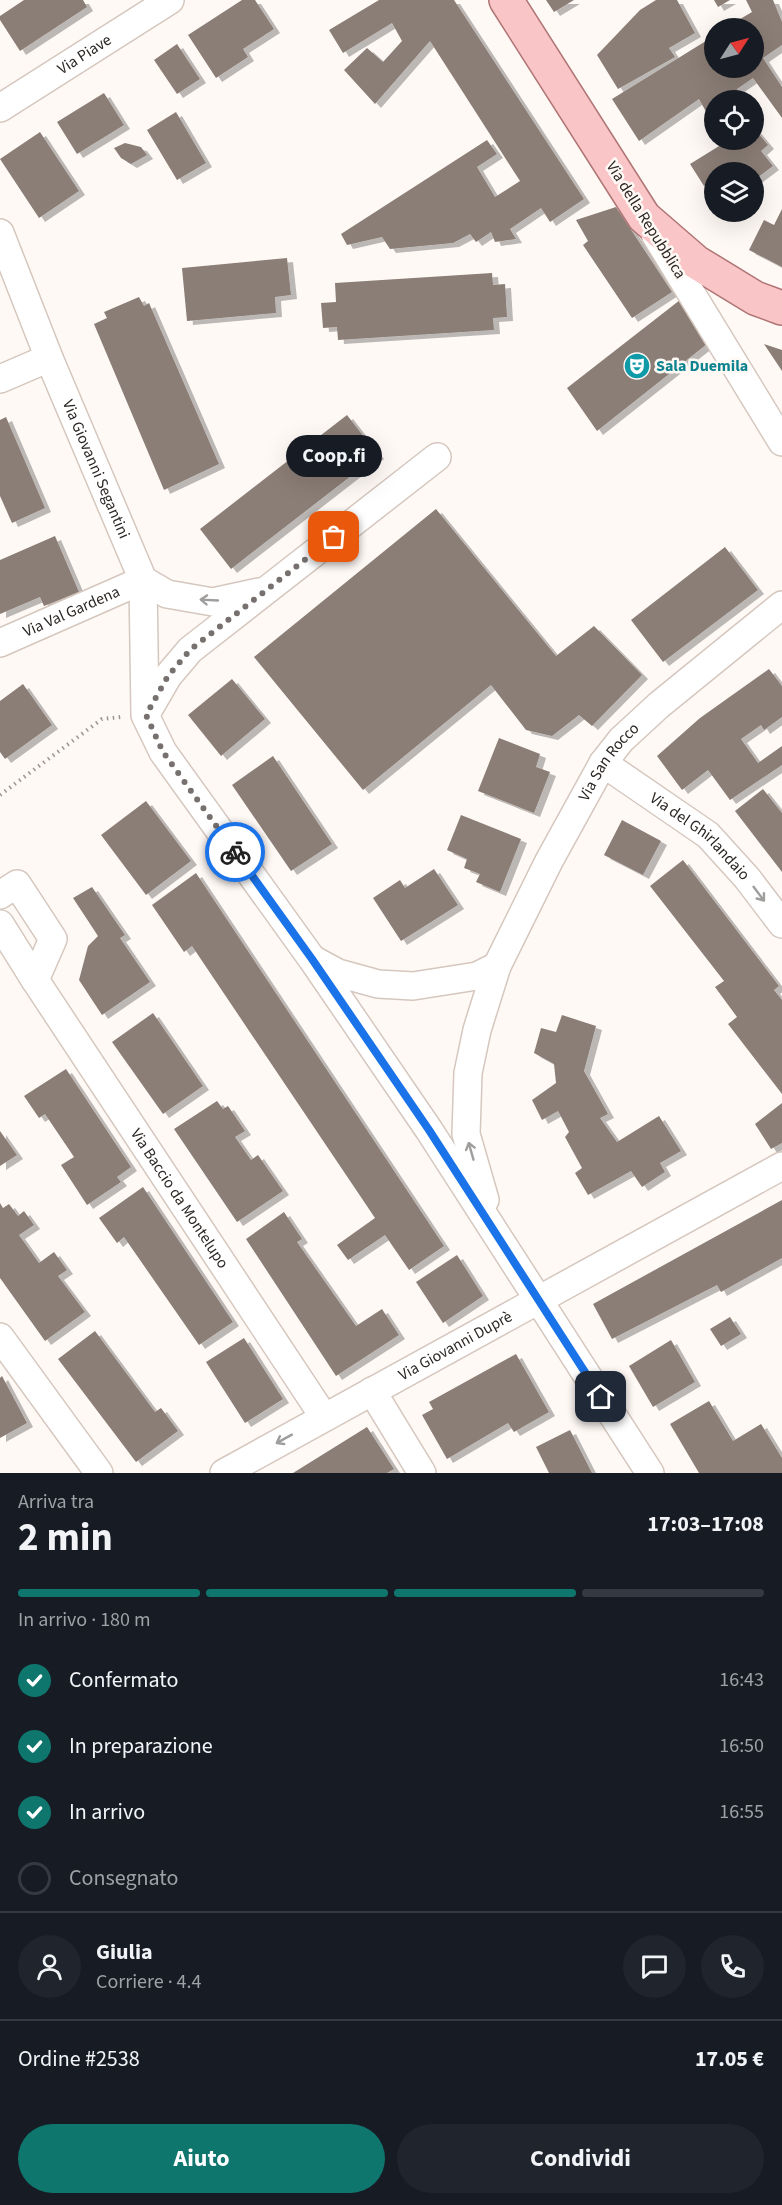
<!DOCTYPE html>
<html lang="it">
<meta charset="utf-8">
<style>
:root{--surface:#171b24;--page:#20242c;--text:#f1f3f6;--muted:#9ea1a6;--line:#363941;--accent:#0f766e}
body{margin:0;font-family:"Source Sans 3",sans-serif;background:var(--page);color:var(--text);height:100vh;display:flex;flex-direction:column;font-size:22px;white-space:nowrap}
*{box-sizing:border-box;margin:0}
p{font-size:20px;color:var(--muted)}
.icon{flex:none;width:33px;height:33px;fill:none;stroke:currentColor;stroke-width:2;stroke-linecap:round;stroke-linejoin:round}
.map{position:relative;height:1473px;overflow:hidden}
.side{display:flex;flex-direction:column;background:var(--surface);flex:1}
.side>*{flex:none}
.needle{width:39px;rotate:54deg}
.tools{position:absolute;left:704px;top:18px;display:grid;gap:12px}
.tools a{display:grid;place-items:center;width:60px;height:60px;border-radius:50%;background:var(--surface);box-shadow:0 6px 24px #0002;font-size:30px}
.pin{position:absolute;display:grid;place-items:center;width:51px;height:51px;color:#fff;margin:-26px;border-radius:12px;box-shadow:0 3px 9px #0006}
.courier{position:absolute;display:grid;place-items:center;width:60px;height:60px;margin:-30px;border:4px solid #1a73e8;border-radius:50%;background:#fff;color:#222;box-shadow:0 2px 8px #0007}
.bubble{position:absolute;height:42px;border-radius:21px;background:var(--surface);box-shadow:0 6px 24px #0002;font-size:20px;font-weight:700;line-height:42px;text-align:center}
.head em{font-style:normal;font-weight:700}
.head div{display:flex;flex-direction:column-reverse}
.head{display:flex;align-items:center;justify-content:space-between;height:102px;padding:0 18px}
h1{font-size:39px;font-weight:700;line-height:45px}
.bar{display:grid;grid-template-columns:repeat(4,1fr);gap:9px 6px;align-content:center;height:72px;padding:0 18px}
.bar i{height:8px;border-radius:4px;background:var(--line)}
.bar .current{background:var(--accent)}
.bar p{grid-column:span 4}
.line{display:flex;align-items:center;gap:15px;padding:0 18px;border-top:2px solid var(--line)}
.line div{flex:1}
.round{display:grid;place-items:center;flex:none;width:63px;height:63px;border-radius:32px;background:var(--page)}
ol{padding:0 18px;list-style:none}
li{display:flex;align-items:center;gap:18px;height:66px}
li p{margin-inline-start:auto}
li .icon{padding:6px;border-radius:50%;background:var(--accent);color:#fff;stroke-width:4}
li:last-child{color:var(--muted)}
li i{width:33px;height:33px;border:3px solid var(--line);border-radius:50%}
.button{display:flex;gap:12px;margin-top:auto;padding:12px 18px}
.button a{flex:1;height:69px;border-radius:36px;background:var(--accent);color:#fff;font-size:24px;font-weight:700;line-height:69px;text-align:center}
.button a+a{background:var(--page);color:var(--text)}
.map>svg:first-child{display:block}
</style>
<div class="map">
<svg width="782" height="1473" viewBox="0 0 782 1473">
<defs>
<filter id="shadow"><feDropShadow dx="6" dy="4" stdDeviation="0" flood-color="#0004"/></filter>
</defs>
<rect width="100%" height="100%" fill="#fff9f6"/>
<g fill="#8b7e76" filter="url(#shadow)">
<path d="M24 0H83L87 7 20 51 0 20V16Z"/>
<path d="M242 0H255L274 29 243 49 248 57 216 78 188 35Z"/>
<path d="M379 0H454L584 199 550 222 541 208 510 229 516 239 495 242 491 232 476 242 470 234 453 243 390 249 382 237 347 245 341 234 487 140 497 154 477 167 495 197 520 181 430 41 375 104 344 70 367 48 383 62 402 41 392 23 343 53 329 30Z"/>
<path d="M546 0H574L554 12Z"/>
<path d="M656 0H677L695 33 669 48 675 57 618 89 597 55 640 10Z"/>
<path d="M714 0H730L718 7Z"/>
<path d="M746 0H773L782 22V45L763 58 782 87V118L753 78 737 89 745 100H714V126L699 99 639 141 612 99 714 36V68H753V28H725L752 12Z"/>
<path d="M177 44 200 79 177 94 154 60Z"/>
<path d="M104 93 124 125 77 154 57 122Z"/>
<path d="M176 112 206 163 177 180 147 130Z"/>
<path d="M753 127 768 145 761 151 773 166 753 181V172H714V185L711 181 704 186 690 164 724 143 722 140H753Z"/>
<path d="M40 132 79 191 39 218 0 159Z"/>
<path d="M125 143 141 147 147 155 131 164 121 158 114 148Z"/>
<path d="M616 207 672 292 632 318 583 245 588 241 576 220Z"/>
<path d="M782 209V267L749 250 764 220 774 225Z"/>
<path d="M287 258 291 295 275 297 276 313 187 321 182 268Z"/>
<path d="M492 273 493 285 505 284 507 317 493 318 494 330 338 340 337 327 323 328 321 303 336 302 335 283Z"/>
<path d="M139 297 144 306 149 303 219 464 164 490 94 324 107 318 104 312Z"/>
<path d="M680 300 707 344 597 431 567 388Z"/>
<path d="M764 344 782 350V371Z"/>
<path d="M347 415 378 455 231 569 200 529Z"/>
<path d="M6 417 45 508 12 523 0 496V420Z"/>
<path d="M436 509 556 656 594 626 642 675 592 726 579 715 552 736 526 730 491 685 363 790 254 657Z"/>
<path d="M55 536 79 592 44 606 40 597 0 614V560Z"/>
<path d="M725 547 758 590 663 662 631 620Z"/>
<path d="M769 669 782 686V717L764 730 761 725 741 739 758 763 782 746V765L730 800 708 770 682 790 657 756 700 718Z"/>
<path d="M232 679 265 719 221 756 188 715Z"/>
<path d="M23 684 52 725 5 759 0 752V701Z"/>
<path d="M499 738 540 754 536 767 550 772 534 813 478 791Z"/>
<path d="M273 756 332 844 291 871 232 785Z"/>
<path d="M763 789 782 813V872L735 811Z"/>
<path d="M146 801 191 861 146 895 101 835Z"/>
<path d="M461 815 521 839 500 892 476 882 480 874 464 868 467 859 447 850Z"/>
<path d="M622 820 661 841 643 875 604 855Z"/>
<path d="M683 860 779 986 774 990 782 1000V1094L728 1024 737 1017 715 987 724 981 650 886Z"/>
<path d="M434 869 458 905 401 941 373 898 400 880 405 888Z"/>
<path d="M196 873 444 1246 409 1270 385 1235 348 1260 337 1245 375 1218 192 946 184 952 152 905Z"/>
<path d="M92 887 125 935 120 938 150 982 102 1015 79 980 88 946 98 936 73 898Z"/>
<path d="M153 1013 203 1086 163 1114 112 1042Z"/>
<path d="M562 1015 596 1026 584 1071 608 1114 600 1118 617 1142 659 1116 681 1151 660 1163 665 1172 642 1187 631 1171 588 1195 575 1173 582 1168 565 1137 569 1132 558 1111 542 1120 532 1100 556 1083 554 1064 534 1053 541 1028 556 1032Z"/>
<path d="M66 1069 131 1167 117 1177 121 1182 87 1205 61 1165 74 1157 45 1114 39 1118 24 1096Z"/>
<path d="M217 1101 223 1109 228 1106 245 1131 235 1137 251 1160 258 1155 283 1191 237 1222 174 1129Z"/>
<path d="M782 1103V1143L771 1149 755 1124Z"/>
<path d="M0 1131 17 1155 0 1166Z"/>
<path d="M143 1187 233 1322 199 1345 124 1237 117 1243 99 1218Z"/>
<path d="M782 1200V1258L721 1292 717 1285 612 1339 593 1304Z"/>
<path d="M0 1203 3 1208 9 1204 18 1216 24 1211 34 1225 19 1235 39 1263 54 1252 67 1270 58 1276 85 1312 45 1341 0 1278Z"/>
<path d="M284 1212 302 1239 297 1242 356 1326 382 1309 399 1335 336 1376 246 1239Z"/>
<path d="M457 1255 483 1296 443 1323 416 1282Z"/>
<path d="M730 1317 741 1334 721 1346 710 1329Z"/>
<path d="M95 1331 155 1412 161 1408 178 1431 136 1462 58 1359Z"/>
<path d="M244 1338 283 1399 245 1423 206 1362Z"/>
<path d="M671 1340 695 1382 653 1407 629 1366Z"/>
<path d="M516 1354 549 1412 514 1432 508 1423 447 1459 422 1415 433 1409 429 1402Z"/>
<path d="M2 1376 27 1423 0 1438V1378Z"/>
<path d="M709 1401 733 1441 761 1424 782 1458V1473H699L670 1424Z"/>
<path d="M367 1427 394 1469 387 1473H293Z"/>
<path d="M570 1430 592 1473H549L536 1447Z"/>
</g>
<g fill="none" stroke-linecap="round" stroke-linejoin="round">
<defs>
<g id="street">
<path id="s1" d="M0 108 170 0"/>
<path id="s2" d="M0 233 49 358 143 580 145 715 163 752 312 959 429 1130 650 1473"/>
<path d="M655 234 782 442"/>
<path d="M0 379 49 358"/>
<path id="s3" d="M0 643 143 580 167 594 213 602 259 592"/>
<path d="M146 714 168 676 190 650 437 457"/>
<path id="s4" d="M603 763 708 835 747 878 782 924"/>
<path d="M0 895 17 884 53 939 35 980"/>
<path id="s5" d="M0 924 35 980 324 1417"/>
<path d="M314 960 338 973 378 984 413 986 477 976 497 966"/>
<path id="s6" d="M485 1200 466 1134 468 1073 477 1030 497 966 549 861 603 763 621 740 659 705 782 605"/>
<path d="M0 1337 99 1473"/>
<path d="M372 1391 422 1473"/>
<path id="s7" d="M224 1473 782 1166"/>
</g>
<path id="primary" d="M506 0 644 217 696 262 755 298 782 308"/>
</defs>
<use href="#street" stroke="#d5c7be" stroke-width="30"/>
<use href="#primary" stroke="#af7575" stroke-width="36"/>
<path stroke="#9b9693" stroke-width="4" stroke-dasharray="1.5 4.5" stroke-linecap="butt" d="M0 795 102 719 121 717"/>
<use href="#street" stroke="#fff" stroke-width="27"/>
<use href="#primary" stroke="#f9c5c6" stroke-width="33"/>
</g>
<defs><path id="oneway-shaft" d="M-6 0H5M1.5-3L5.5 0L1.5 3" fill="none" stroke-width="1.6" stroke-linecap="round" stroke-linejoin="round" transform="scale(1.5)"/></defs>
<g stroke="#a09e9c">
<use href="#oneway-shaft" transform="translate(209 600) rotate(-177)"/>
<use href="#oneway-shaft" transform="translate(759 894) rotate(53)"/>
<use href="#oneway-shaft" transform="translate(471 1151) rotate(-106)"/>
<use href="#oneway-shaft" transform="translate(284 1439) rotate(151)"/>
</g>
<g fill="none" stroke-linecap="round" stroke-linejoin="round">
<path stroke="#76706e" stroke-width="6" stroke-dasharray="0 10.8" d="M235 852 163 752 146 715 168 676 190 650 334 537"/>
<path stroke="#1a73e8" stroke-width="8" d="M235 852 312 959 429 1130 601 1397"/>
</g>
<defs>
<symbol id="theatre-disc" viewBox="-11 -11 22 22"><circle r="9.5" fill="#0f9aa8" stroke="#fff9f6"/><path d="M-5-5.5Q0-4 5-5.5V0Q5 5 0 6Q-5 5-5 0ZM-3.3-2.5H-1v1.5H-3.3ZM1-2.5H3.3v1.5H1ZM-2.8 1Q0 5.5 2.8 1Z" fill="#fff"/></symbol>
</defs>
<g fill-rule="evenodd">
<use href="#theatre-disc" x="622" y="351" width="30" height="30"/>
</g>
<g text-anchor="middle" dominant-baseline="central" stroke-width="5" stroke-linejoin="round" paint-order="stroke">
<g font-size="16" fill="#2c2724" stroke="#fff9f6">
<text stroke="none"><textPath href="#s1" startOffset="100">Via Piave</textPath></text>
<text transform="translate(646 220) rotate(58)">Via della Repubblica</text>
<text stroke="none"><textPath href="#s2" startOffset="255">Via Giovanni Segantini</textPath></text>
<text stroke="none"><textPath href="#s3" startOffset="78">Via Val Gardena</textPath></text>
<text stroke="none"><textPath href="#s6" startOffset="474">Via San Rocco</textPath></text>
<text stroke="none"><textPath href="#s4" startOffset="122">Via del Ghirlandaio</textPath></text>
<text stroke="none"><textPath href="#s5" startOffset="328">Via Baccio da Montelupo</textPath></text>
<text stroke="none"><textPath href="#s7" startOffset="264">Via Giovanni Duprè</textPath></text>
</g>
<g font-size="16" font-weight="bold" fill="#0d838f" stroke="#fff9f6" text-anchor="start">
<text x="656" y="366">Sala Duemila</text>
</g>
</g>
</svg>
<div class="tools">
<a><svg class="needle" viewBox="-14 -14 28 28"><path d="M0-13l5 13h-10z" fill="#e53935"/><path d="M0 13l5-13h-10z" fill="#9ea1a6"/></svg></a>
<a><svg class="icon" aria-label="locate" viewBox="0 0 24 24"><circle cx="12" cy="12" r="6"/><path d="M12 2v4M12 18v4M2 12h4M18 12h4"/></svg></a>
<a><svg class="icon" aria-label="layers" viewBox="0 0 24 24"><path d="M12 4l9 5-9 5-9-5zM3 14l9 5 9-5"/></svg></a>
</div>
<div class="pin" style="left:334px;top:537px;background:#ea580c"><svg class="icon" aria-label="bag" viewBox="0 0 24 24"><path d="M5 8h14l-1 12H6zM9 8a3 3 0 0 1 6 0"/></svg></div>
<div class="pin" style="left:601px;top:1397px;background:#1f2937"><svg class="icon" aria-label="home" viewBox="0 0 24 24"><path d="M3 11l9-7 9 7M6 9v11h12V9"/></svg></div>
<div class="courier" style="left:235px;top:852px"><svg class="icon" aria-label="bike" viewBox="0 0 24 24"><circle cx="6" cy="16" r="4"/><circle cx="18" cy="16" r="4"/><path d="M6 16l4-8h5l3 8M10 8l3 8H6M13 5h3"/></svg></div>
<div class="bubble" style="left:286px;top:435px;width:96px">Coop.fi</div>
</div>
<section class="side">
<div class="head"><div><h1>2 min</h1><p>Arriva tra</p></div><em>17:03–17:08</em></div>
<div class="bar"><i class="current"></i><i class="current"></i><i class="current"></i><i></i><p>In arrivo · 180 m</p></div>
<ol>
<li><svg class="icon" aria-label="check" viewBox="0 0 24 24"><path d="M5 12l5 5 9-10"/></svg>Confermato<p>16:43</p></li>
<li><svg class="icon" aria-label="check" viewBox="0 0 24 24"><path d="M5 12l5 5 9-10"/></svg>In preparazione<p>16:50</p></li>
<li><svg class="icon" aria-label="check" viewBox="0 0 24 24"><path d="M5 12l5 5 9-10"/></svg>In arrivo<p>16:55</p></li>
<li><i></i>Consegnato</li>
</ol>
<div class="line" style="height:108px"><a class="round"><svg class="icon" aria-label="person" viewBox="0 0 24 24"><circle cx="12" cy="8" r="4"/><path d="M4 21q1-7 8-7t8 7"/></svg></a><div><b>Giulia</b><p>Corriere · 4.4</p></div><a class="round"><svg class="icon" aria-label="chat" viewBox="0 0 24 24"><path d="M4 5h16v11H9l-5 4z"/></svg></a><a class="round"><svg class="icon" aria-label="phone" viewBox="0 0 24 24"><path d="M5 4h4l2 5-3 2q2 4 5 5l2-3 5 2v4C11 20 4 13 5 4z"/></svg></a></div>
<div class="line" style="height:78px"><div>Ordine #2538</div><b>17.05 €</b></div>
<div class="button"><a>Aiuto</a><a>Condividi</a></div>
</section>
